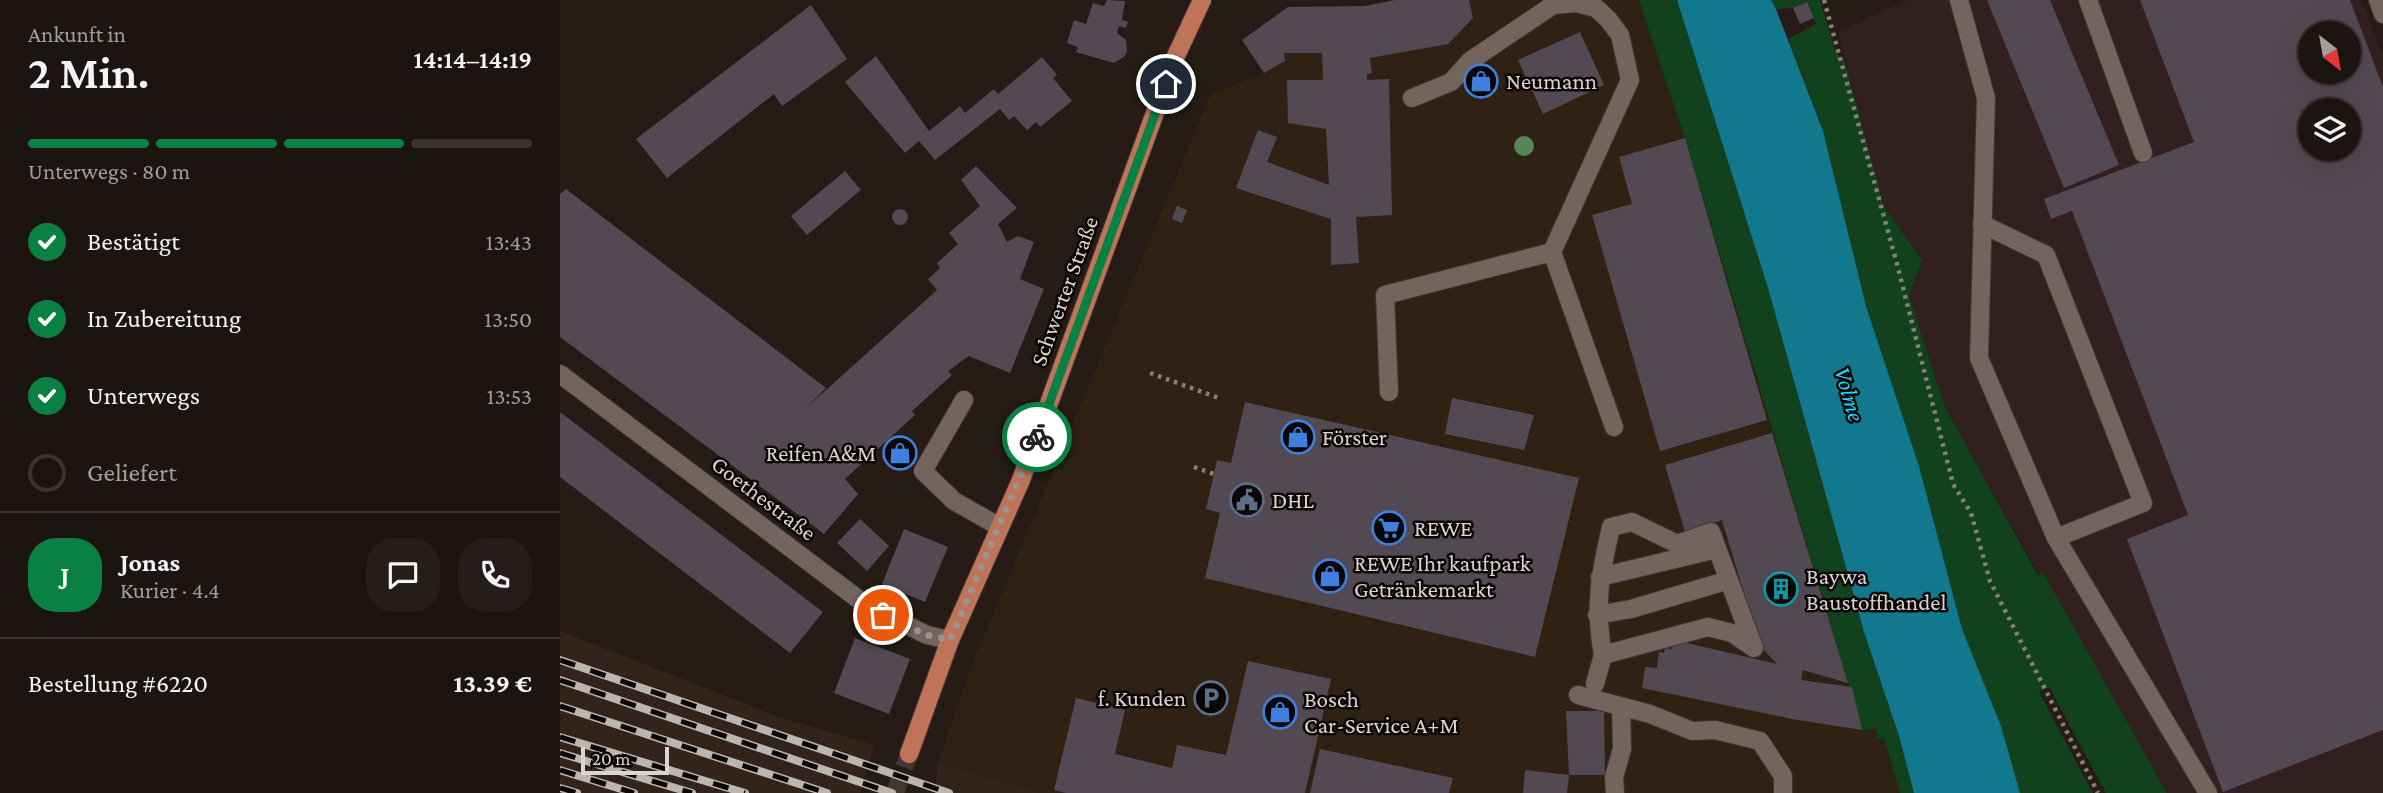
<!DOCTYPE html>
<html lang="de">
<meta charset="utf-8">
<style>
:root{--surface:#1c1410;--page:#251d19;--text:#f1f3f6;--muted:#a09e9f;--line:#3a3330;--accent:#0b8043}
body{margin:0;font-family:"Crimson Pro",serif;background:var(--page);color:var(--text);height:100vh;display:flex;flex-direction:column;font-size:26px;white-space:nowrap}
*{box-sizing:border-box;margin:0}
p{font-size:23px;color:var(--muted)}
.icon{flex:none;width:38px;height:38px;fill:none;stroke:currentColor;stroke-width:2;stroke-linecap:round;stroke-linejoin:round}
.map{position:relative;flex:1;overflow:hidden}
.side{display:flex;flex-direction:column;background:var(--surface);width:560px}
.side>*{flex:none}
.needle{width:46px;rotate:149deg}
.buttons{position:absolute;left:1738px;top:21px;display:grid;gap:14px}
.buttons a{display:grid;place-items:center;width:63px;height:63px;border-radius:50%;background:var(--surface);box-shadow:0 7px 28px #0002,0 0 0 2px var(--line);font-size:35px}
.scale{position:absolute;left:21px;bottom:18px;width:88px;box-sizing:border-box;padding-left:7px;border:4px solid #dcd4d0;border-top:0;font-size:19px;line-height:24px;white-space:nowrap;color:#dcd4d0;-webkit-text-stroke:5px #0b0705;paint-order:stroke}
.pin{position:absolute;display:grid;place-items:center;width:60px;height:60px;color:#fff;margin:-30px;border:4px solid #fff;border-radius:50%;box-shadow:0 2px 7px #0007}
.courier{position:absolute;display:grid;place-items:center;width:70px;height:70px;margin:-35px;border:5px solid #0b8043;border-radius:50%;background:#fff;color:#222;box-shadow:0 2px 9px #0007}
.headline em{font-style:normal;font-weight:600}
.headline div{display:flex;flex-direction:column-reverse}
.headline{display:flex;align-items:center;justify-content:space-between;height:119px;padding:0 28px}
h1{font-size:46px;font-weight:600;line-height:52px}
.bar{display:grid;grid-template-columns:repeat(4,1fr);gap:10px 7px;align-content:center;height:84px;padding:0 28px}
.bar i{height:9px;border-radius:5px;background:var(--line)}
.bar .current{background:var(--accent)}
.bar p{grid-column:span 4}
.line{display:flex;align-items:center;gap:18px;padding:0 28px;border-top:2px solid var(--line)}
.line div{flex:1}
.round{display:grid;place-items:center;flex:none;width:74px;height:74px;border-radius:28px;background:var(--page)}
ol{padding:0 28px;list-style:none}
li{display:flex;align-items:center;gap:21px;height:77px}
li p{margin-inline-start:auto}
li .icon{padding:7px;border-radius:50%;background:var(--accent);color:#fff;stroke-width:4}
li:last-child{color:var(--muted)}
li i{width:38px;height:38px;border:4px solid var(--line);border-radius:50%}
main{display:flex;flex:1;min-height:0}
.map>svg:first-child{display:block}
</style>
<main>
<section class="side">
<div class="headline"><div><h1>2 Min.</h1><p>Ankunft in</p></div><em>14:14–14:19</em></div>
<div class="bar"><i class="current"></i><i class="current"></i><i class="current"></i><i></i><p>Unterwegs · 80 m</p></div>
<ol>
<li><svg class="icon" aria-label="check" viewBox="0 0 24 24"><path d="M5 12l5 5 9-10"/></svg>Bestätigt<p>13:43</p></li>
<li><svg class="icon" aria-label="check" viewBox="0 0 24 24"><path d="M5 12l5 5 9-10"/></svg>In Zubereitung<p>13:50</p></li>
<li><svg class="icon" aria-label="check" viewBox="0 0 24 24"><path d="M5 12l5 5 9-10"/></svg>Unterwegs<p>13:53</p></li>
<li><i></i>Geliefert</li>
</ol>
<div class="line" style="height:126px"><b class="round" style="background:var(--accent);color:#fff">J</b><div><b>Jonas</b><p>Kurier · 4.4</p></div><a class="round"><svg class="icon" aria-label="chat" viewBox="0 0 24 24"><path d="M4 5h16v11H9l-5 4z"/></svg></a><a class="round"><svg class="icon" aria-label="phone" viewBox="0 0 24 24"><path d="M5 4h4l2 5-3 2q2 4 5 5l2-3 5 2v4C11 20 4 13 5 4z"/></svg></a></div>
<div class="line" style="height:91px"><div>Bestellung #6220</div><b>13.39 €</b></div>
</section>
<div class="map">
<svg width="1823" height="793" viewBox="0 0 1823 793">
<rect width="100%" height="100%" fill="#261b15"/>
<path fill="#2f2215" d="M835 0H1079L1103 66 1302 730 1317 729 1324 738 1340 793H480L378 763 411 667 651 94 704 73 725 61 724 53H762L758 8 805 6Z"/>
<path fill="#321f20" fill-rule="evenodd" d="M1346 0H1801L1823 55V793H1607L1483 573 1479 575 1385 407 1349 296 1362 260 1324 207 1278 32ZM1750 33H1788V72H1750ZM1750 110H1788V149H1750Z"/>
<g fill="#33241b">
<path d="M0 631 219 717 314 745 300 793H0Z"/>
<path d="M378 763 480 793H375Z"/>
</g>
<g fill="#12421d">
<path d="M1079 0H1117L1208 288 1304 632 1339 736 1354 793H1340L1324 738 1318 739 1316 729 1302 730 1125 138Z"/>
<path d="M1211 0H1260L1275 51 1285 61 1324 207 1362 260 1349 296 1385 407 1478 575 1483 572 1607 793H1546L1489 687 1479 692 1533 793H1460L1441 726 1402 629 1359 466 1306 306 1263 131 1228 39 1256 24 1247 2 1233 8 1216 9Z"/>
</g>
<path fill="#11788d" d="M1117 0H1211L1216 9 1263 131 1306 306 1359 466 1402 629 1441 726 1460 793H1354L1339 736 1304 632 1208 288Z"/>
<g fill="#534953" fill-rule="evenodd">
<path d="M547 0 565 1 562 20 568 22 566 28 559 26 557 33 566 40 567 52 564 57 554 63 516 52 518 47 507 43 514 20 526 24 533 3 544 6Z"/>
<path d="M835 0H909L913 18 888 44 810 58 812 73 807 74V80L829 79 832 215 796 217 799 263 771 265V219L676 188 698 130 717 137 707 162 769 185 766 129 728 123 727 80H763L762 53H724L725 61 704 73 682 40 728 7 805 6Z"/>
<path d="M1427 0H1490L1559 165 1504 188Z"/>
<path d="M1580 0H1790L1823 87V730L1663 792 1567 539 1628 515 1512 211 1491 219 1484 199 1634 142ZM1750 33H1788V72H1750ZM1750 110H1788V149H1750Z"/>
<path d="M1247 2 1254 18 1240 24 1233 8Z"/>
<path d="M251 5 287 59 222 106 214 94 107 178 76 139Z"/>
<path d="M1020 32 1044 85 983 114 958 60Z"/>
<path d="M316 56 369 131 400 106 405 113 434 89 438 94 482 57 497 75 493 78 512 101 480 127 476 122 467 130 454 116 449 120 440 109 375 160 359 141 345 153 285 82Z"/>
<path d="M1125 138 1207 420 1100 451 1032 215 1072 204 1059 157Z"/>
<path d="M416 166 457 208 438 224 447 242 458 236 474 242 460 279 484 289 450 373 409 356 388 371 392 375 352 411 355 415 285 479 298 494 264 534 0 337V194L6 189 266 388 246 408 377 290 368 279 380 268 377 263 398 244 389 233 420 206 401 180Z"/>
<path d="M285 171 301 190 247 235 231 216Z"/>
<path d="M617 206 627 210 622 223 612 219Z"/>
<circle cx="340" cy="217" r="8"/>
<path d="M892 398 974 415 964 450 885 434Z"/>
<path d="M685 402 1019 478 975 657 645 578 660 513 646 509 654 474 657 460 671 463Z"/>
<path d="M0 412 263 612 230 653 0 477Z"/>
<path d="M1212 433 1288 683 1243 670 1241 680 1292 687 1302 730 1232 719 1082 688 1085 667 1097 668 1099 652 1104 653 1105 648 1112 649 1114 640 1217 664 1200 646 1162 520 1125 532 1105 465Z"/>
<path d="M300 519 329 546 307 571 277 543Z"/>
<path d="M344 529 388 547 365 602 322 584Z"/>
<path d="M295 638 350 659 329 714 274 693Z"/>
<path d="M688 661 771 679 745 793H506L494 790 516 698 565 710 555 754 612 768 617 745 666 755Z"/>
<path d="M1006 711H1044L1045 775H1009Z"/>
<path d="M760 749 893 778 889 793H750Z"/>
<path d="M965 770 1009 775 1007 793H963Z"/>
</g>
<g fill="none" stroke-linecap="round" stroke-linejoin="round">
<path stroke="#413731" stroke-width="18" stroke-dasharray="18 9" stroke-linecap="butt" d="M335 793 349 754"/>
<defs>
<g id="minor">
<path d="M1399 0 1426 98 1419 358 1496 538 1583 503 1486 255 1422 224"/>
<path d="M1528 0 1583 153"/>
<path d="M1818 0 1823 14"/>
<path d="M993 5 1016 3 1036 8 1048 19 1060 35 1070 80 992 252 1054 427"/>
<path d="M852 98 891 82 910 61 993 5 992 0"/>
<path d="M0 374 306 605 367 635 390 640"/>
<path d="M829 392 825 295 992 252"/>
<path d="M404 400 363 471 394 501 440 527"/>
<path d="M1496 538 1648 793"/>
<path d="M1040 577 1157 549"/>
<path d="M1037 615 1071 609 1169 580"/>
<path d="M1035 684 1043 655 1148 627 1172 633 1194 648 1151 532 1117 544 1072 522 1051 527C1040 575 1034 606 1043 655"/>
<path d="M1018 695 1090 714 1132 731 1155 730 1200 741 1223 776V793"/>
<path d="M1055 793 1054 777 1062 749 1061 707"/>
</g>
<path id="major" d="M349 754 390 640 461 480 615 58 642 0"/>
</defs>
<use href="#minor" stroke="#403734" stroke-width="20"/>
<use href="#major" stroke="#403734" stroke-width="20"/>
<g stroke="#887f7a" stroke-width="4.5" stroke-dasharray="3.5 5" stroke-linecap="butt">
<path d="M1264 0 1337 264 1393 484 1411 513 1430 581 1538 793"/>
<path d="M590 373 659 398"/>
<path d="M634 467 654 474"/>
</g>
<use href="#minor" stroke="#73655e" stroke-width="18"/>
<use href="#major" stroke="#bf7459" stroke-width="18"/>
<defs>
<g id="rail">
<path d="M0 660 389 793"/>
<path d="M0 680 332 793"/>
<path d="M0 706 267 793"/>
<path d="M0 737 185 793"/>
<path d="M0 753 132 793"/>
<path d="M0 770 74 793"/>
<path d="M0 788 17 793"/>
</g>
</defs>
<use href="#rail" stroke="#bdb5b0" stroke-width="8"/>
<use href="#rail" stroke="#0b0705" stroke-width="5" stroke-dasharray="16" stroke-linecap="butt"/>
</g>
<circle fill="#568557" cx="964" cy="146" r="10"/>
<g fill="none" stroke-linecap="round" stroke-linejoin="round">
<path stroke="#9c938f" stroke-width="7" stroke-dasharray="0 12.6" d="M323 615 367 635 390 640 477 437"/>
<path stroke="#0b8043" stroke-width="9" d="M477 437 606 84"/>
</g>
<defs>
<symbol id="shop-ring" viewBox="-11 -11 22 22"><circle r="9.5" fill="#0b0705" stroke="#3f7fe0" stroke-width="1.5"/><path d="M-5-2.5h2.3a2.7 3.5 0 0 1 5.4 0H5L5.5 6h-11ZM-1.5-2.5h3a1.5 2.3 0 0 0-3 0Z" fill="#3f7fe0"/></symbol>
<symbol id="civic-ring" viewBox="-11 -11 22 22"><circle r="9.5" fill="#0b0705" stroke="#5c6f8a" stroke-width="1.5"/><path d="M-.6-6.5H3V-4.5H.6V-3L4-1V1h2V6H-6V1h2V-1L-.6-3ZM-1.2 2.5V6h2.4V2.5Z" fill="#5c6f8a"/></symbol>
<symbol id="supermarket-ring" viewBox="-11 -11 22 22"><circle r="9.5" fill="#0b0705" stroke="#3f7fe0" stroke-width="1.5"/><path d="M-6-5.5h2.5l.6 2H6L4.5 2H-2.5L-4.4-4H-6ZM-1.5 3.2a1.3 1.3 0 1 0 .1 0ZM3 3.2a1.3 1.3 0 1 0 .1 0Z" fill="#3f7fe0"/></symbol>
<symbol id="building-ring" viewBox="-11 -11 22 22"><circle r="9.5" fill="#0b0705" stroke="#0f9aa8" stroke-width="1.5"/><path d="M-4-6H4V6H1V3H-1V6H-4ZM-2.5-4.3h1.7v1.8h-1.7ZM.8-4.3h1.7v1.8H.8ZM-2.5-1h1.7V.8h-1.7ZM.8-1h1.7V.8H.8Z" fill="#0f9aa8"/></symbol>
<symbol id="parking-ring" viewBox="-11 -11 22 22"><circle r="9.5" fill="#0b0705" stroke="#5c6f8a" stroke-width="1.5"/><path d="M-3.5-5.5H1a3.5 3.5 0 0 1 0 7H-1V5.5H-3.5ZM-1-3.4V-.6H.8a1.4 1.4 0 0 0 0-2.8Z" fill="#5c6f8a"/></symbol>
</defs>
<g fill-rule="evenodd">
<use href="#shop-ring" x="902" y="62" width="38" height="38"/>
<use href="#shop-ring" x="719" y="418" width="38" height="38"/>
<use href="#shop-ring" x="321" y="434" width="38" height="38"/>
<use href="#civic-ring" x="668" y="481" width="38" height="38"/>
<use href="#supermarket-ring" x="810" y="509" width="38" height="38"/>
<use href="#shop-ring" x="751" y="557" width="38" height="38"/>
<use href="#building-ring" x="1202" y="570" width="38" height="38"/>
<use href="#parking-ring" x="632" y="679" width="38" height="38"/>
<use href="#shop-ring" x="701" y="693" width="38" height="38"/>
</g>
<g text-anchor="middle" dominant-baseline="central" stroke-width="5" stroke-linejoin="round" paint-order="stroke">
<g font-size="23" fill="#dcd4d0" stroke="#0b0705" text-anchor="start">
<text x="946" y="81">Neumann</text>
<text x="762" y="437">Förster</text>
<text x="316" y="453" text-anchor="end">Reifen A&amp;M</text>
<text x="712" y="500">DHL</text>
<text x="854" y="528">REWE</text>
<text x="794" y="563">REWE Ihr kaufpark<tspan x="794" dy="26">Getränkemarkt</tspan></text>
<text x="1246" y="576">Baywa<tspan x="1246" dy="26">Baustoffhandel</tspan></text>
<text x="626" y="698" text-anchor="end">f. Kunden</text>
<text x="744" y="699">Bosch<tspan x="744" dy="26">Car-Service A+M</tspan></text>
</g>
<g font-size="23" fill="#dcd4d0" stroke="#0b0705">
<text transform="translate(504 291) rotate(-70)">Schwerter Straße</text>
<text transform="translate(204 498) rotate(37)">Goethestraße</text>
</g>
<g font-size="24" font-style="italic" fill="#19d9ff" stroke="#0b0705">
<text transform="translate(1290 394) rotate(74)">Volme</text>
</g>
</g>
</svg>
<div class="buttons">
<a><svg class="needle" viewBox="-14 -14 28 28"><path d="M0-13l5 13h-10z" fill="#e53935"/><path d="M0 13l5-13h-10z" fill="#a09e9f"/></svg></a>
<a><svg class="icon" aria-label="layers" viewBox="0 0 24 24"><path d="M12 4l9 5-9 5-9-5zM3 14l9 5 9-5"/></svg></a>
</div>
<div class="scale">20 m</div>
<div class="pin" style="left:323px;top:615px;background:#ea580c"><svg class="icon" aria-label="bag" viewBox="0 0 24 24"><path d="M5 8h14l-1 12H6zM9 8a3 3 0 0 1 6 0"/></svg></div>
<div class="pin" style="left:606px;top:84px;background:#1f2937"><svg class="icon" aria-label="home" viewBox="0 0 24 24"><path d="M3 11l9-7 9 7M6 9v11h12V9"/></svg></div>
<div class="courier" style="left:477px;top:437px"><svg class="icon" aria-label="bike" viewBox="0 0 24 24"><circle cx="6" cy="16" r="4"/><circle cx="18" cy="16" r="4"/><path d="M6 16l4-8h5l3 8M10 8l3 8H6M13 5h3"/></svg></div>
</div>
</main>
